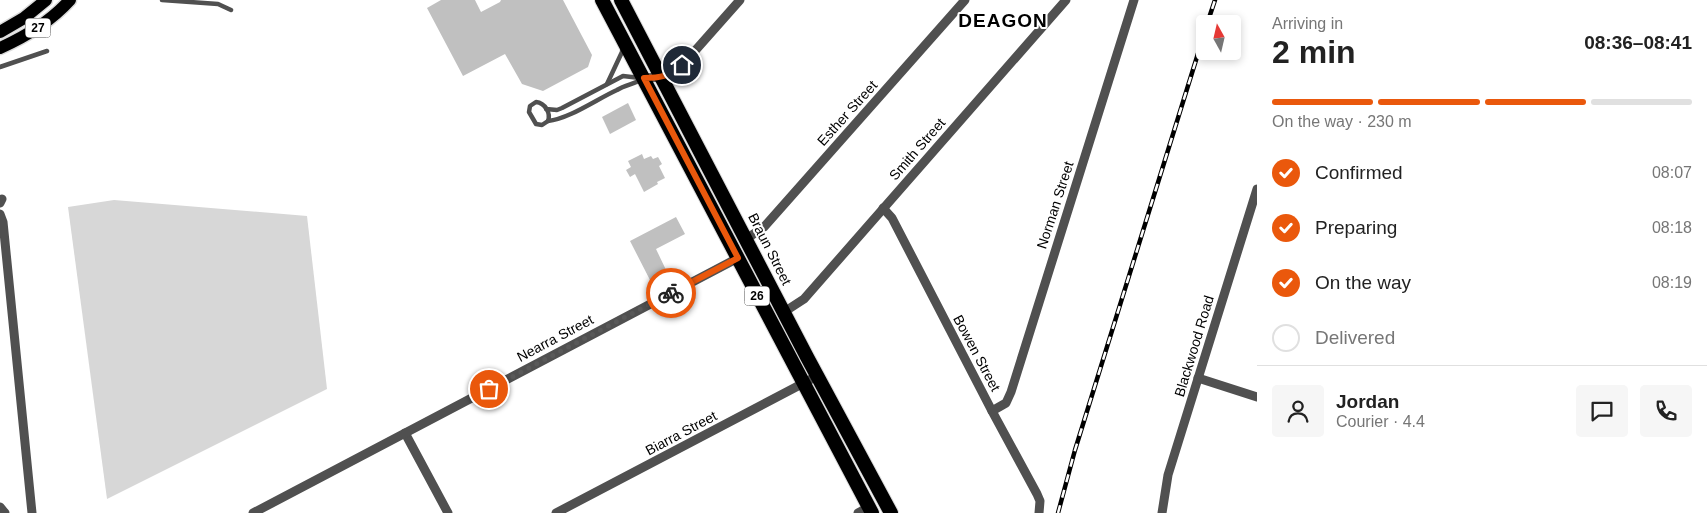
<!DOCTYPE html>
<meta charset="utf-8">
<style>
:root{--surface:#fff;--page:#f6f6f6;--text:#222;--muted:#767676;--line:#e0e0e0;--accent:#ea580c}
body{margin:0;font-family:Helvetica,sans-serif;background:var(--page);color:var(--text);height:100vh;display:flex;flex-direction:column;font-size:19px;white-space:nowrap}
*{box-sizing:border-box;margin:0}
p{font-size:16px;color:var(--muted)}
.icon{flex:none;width:28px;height:28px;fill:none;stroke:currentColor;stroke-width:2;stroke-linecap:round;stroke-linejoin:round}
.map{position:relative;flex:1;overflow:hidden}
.sheet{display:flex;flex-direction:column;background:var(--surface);width:450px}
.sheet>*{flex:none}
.needle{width:32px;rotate:352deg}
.tools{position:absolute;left:1196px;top:15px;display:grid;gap:10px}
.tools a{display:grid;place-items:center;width:45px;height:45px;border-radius:5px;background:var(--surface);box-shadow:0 2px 8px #0003;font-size:25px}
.pin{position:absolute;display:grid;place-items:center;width:42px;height:42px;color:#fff;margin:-21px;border:2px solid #fff;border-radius:50%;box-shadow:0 1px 5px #0007}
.courier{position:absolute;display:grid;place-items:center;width:50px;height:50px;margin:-25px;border:4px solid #ea580c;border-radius:50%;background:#fff;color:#222;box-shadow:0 1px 6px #0007}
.headline em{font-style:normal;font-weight:700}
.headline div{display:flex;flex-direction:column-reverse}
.headline{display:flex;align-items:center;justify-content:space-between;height:85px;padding:0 15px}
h1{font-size:32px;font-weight:700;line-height:38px}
.bar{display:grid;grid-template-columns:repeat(4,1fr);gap:8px 5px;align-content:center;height:60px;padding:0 15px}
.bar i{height:6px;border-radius:4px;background:var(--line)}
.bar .active{background:var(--accent)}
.bar p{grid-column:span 4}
.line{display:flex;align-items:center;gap:12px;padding:0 15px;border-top:1px solid var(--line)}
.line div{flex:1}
.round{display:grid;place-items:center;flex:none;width:52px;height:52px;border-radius:5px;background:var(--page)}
ol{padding:0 15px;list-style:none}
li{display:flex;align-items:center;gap:15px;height:55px}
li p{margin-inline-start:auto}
li .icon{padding:5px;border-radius:50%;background:var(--accent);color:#fff;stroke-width:4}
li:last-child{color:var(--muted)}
li i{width:28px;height:28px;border:2px solid var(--line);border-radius:50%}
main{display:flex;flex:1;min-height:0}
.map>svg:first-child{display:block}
</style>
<main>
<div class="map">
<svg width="1257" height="513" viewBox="0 0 1257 513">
<rect width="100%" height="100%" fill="#fff"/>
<path fill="#d7d7d7" d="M114 200 307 216 327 389 107 499 68 207Z"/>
<g fill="#c0c0c0">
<path d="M441 0H475L481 12 500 2 501 0H563L592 55 588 67 543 91 522 84 505 54 463 76 427 8Z"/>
<path d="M628 103 636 120 610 134 602 117Z"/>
<path d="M642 154 644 159 651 156 653 159 658 157 662 164 659 166 665 178 657 182 658 184 644 192 635 174 630 177 626 170 631 167 628 161Z"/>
<path d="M676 217 685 234 656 249 667 272 650 280 630 241Z"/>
</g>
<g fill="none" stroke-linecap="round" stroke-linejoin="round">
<defs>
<g id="primary">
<path d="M0 32 24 18 46 0"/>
<path d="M0 48C27 36 50 22 70 0"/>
</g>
<g id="trunk">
<path d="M602 0 872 513"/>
<path d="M621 0 807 357 891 513"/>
</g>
</defs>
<use href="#primary" stroke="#dbdbdb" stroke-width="15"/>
<use href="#trunk" stroke="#dbdbdb" stroke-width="16"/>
<g stroke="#505050" stroke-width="4.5">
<path d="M162 0 218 4 231 10"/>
<path d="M0 67 47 51"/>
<path d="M607 84 622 52 623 46"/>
<path d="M536 102C545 103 551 113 548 121L542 125 536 124 529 112 530 106Z"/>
<path d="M546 109 557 110 562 108 623 76 640 78"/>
<path d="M548 121C569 119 597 99 617 90 625 85 634 84 643 79"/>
</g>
<g stroke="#505050" stroke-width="9">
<path d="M644 78 661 77 678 70 740 0"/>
<path d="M0 203 2 199"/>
<path d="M883 208 892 218 992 411 1037 494 1040 501 1039 513"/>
<path d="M0 214 3 222 32 513"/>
<path d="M746 239 764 227 965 0"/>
<path d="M784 312 804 299 1066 0"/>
<path d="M1198 378 1257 397"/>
<path d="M992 411 1006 403 1011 392 1134 0"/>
<path d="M405 433 448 513"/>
<path d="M0 507 5 513"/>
<path d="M253 513 738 258"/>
<path d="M556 513 817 376"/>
<path d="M858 513 869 507"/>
<path d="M1162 513 1168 475 1257 189"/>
</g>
<use href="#primary" stroke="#000" stroke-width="12"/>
<use href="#trunk" stroke="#000" stroke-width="14"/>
<defs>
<g id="rail">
<path d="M1207 24 1215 0"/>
<path d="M1058 513 1075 450 1205 31"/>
</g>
</defs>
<use href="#rail" stroke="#000" stroke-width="4.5"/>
<use href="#rail" stroke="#fff" stroke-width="2.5" stroke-dasharray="8" stroke-linecap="butt"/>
</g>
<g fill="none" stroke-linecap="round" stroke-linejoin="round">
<path stroke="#595959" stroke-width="5" stroke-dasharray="0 9" d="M489 389 671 293"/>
<path stroke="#ea580c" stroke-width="6" d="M671 293 738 258 644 78C659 78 672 76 682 65"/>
</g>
<g text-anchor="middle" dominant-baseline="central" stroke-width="4" stroke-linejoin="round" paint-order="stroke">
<g fill="#fff" stroke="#4c4c4c" stroke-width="1">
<rect x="25.5" y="18.5" width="25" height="19" rx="4"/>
<rect x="744.5" y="286.5" width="25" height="19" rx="4"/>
</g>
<g font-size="12" font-weight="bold" fill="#000">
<text x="38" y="28">27</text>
<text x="757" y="296">26</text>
</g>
<g font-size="14" fill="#000" stroke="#fff">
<text transform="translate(847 113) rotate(-48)">Esther Street</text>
<text transform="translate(917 149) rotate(-49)">Smith Street</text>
<text transform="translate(1055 205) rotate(-72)">Norman Street</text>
<text transform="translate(770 249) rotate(63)">Braun Street</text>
<text transform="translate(555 338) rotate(-28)">Nearra Street</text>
<text transform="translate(1194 346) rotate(-73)">Blackwood Road</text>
<text transform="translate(977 353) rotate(62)">Bowen Street</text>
<text transform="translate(681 433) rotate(-28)">Biarra Street</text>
</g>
<g font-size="19" font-weight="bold" letter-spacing="1" fill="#000" stroke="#fff">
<text x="1003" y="20">DEAGON</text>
</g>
</g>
</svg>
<div class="tools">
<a><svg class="needle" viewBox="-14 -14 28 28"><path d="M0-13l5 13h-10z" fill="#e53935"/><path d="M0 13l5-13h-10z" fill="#767676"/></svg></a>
</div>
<div class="pin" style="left:489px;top:389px;background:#ea580c"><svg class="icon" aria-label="bag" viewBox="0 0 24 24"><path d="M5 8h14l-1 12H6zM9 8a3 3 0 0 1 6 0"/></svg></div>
<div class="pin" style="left:682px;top:65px;background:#1f2937"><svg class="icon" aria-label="home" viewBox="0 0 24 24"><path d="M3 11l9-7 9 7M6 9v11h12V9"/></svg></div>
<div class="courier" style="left:671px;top:293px"><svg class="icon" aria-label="bike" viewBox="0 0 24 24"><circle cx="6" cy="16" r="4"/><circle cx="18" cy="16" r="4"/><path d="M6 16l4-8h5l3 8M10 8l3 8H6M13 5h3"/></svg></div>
</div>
<section class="sheet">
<div class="headline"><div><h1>2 min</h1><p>Arriving in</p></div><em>08:36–08:41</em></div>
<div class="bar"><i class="active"></i><i class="active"></i><i class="active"></i><i></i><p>On the way · 230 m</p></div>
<ol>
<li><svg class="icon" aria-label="check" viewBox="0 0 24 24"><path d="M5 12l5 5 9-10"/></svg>Confirmed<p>08:07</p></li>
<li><svg class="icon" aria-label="check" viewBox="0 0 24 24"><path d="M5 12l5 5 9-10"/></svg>Preparing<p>08:18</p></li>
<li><svg class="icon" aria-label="check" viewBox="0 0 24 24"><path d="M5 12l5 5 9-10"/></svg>On the way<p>08:19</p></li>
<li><i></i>Delivered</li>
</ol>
<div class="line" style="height:90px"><a class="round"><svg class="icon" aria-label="person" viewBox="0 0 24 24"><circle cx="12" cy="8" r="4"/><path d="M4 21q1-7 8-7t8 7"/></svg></a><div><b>Jordan</b><p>Courier · 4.4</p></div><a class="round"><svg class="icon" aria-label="chat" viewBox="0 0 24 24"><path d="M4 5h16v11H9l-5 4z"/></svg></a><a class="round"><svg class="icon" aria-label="phone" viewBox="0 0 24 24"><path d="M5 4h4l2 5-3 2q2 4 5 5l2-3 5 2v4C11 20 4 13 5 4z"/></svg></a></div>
</section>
</main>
